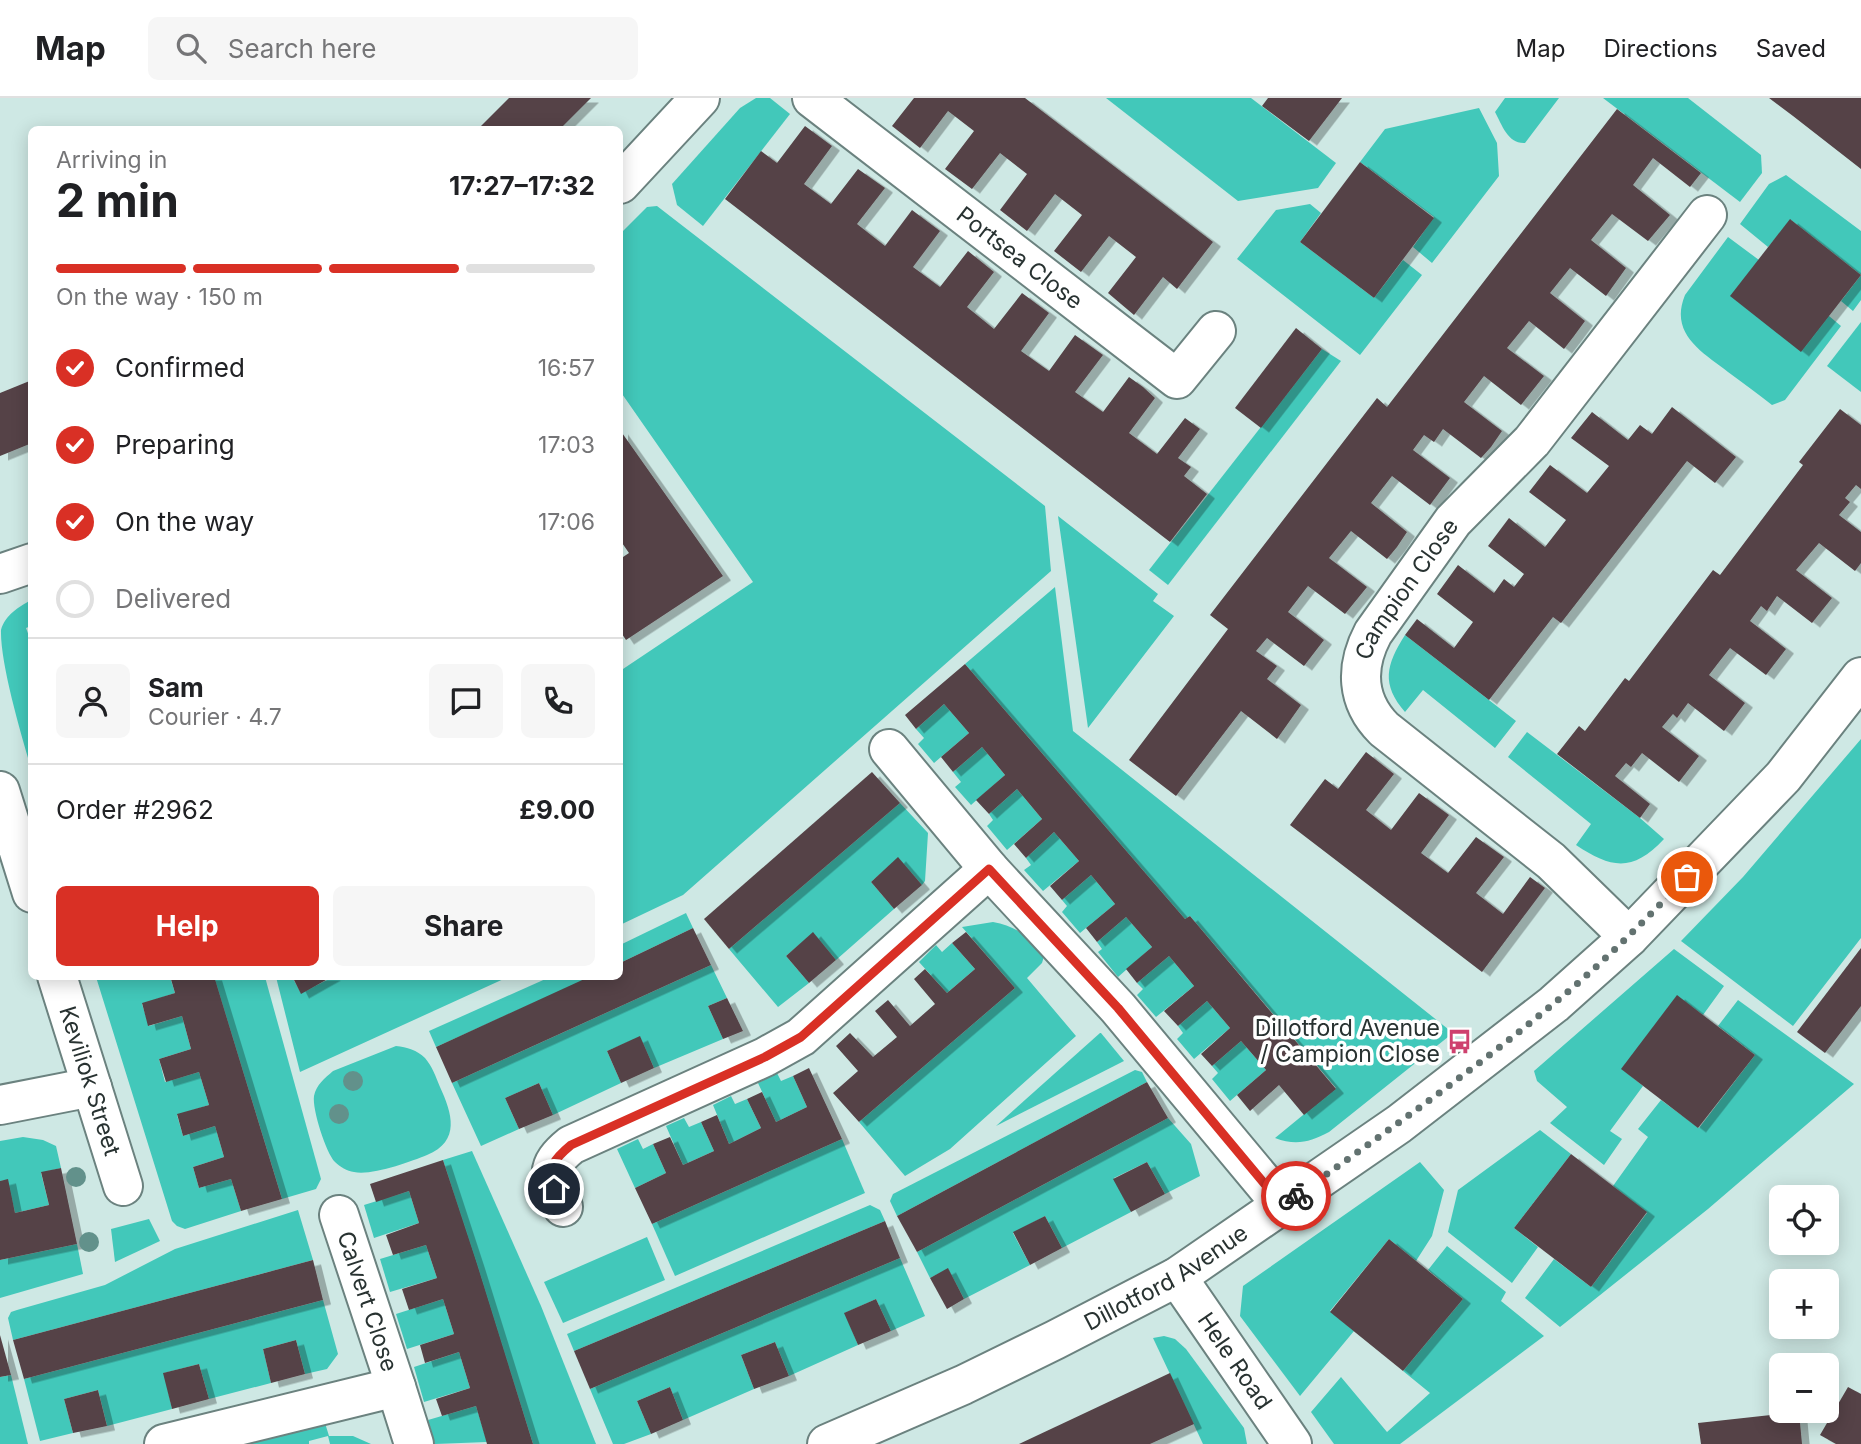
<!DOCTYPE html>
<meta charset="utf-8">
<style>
:root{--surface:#fff;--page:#f6f6f6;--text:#202124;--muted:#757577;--line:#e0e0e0;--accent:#d93025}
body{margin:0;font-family:Inter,sans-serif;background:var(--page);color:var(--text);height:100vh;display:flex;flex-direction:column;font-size:26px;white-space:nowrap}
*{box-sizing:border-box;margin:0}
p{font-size:23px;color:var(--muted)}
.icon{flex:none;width:38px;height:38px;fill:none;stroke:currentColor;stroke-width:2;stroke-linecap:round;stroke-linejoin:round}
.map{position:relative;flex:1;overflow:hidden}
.panel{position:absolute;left:28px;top:28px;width:595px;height:854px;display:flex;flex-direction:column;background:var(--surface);border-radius:10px;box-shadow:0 4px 18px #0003}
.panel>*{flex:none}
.fabs{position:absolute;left:1769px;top:1087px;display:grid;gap:14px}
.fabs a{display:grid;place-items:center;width:70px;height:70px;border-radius:10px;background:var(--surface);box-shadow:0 4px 18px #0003;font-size:35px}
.pin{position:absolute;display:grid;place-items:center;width:60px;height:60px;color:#fff;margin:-30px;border:4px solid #fff;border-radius:50%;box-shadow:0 2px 7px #0007}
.courier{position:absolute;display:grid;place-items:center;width:70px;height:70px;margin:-35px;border:5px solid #d93025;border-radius:50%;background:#fff;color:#222;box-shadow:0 2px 9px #0007}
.summary em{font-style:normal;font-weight:700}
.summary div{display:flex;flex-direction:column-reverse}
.summary{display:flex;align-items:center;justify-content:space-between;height:119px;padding:0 28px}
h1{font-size:46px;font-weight:700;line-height:52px}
.bar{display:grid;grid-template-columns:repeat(4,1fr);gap:10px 7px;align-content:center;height:84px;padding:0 28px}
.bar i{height:9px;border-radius:5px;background:var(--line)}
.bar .selected{background:var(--accent)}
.bar p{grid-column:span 4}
.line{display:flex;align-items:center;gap:18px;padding:0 28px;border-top:2px solid var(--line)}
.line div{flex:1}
.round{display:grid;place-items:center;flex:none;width:74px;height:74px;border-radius:10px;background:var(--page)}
ol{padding:0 28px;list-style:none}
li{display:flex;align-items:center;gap:21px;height:77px}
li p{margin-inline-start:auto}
li .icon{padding:7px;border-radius:50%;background:var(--accent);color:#fff;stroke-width:4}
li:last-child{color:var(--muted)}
li i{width:38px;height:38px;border:4px solid var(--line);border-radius:50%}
.action{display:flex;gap:14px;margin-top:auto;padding:14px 28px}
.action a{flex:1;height:80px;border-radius:10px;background:var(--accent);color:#fff;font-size:28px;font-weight:700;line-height:80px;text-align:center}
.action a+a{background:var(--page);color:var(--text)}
header{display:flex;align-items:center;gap:42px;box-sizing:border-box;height:98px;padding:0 35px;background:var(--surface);border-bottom:2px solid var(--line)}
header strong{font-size:33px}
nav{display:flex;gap:38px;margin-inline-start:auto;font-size:24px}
.search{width:490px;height:63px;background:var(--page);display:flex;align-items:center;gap:18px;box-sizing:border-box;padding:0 24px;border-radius:10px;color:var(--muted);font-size:26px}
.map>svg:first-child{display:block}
</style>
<header>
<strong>Map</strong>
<div class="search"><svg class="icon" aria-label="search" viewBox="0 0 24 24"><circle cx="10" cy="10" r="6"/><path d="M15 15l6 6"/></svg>Search here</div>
<nav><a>Map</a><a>Directions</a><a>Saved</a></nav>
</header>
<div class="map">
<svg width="1861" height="1346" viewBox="0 0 1861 1346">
<defs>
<filter id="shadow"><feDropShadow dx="8" dy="4.5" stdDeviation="0" flood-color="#0004"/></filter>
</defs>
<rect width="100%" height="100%" fill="#cee8e4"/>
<g fill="#42c8ba">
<path d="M756 0H770L790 16 703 128 677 107 672 86 740 10Z"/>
<path d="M1106 0H1251L1336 65 1318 90 1238 103Z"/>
<path d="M1505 0H1559L1525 45C1508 46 1502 27 1495 14Z"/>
<path d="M1603 0H1688L1761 57 1762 75 1740 104Z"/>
<path d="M1479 10 1497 45 1499 78 1432 165 1413 149 1434 119 1360 64 1385 31Z"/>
<path d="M1786 77 1861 133V202L1853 213 1841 203 1861 177 1791 122 1768 149 1740 126 1769 86Z"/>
<path d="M1310 106 1321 115 1300 144 1374 200 1403 162 1422 177 1360 257 1237 161 1276 112Z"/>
<path d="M657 108 1045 408 1051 473 683 797 620 827V732L623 730 620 723V573L753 484 620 293V136L647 109Z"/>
<path d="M1728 139 1759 162 1731 198 1829 218 1841 228 1785 302 1772 307C1758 296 1743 285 1728 274 1702 254 1669 236 1685 197Z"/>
<path d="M1861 224V294L1827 268Z"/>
<path d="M1322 251 1341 263 1168 487 1149 472Z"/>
<path d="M1058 418 1158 496 1153 503 1174 518 1088 630Z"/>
<path d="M1055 489 1073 633 1453 935 1329 1034C1310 1044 1296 1048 1275 1040L1336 990 1190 818 1185 821 965 566Z"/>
<path d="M31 502V528L26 530 32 546 31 670C21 636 0 565 1 532 5 517 19 509 31 502Z"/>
<path d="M1405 537 1516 623 1495 650 1423 592 1405 614C1381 586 1386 567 1405 537Z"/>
<path d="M944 606 969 635 934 665 918 646 924 640 916 631Z"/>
<path d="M1527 634 1640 720 1664 741C1633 774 1612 771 1576 747L1591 726 1508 659Z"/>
<path d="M1861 641V840L1793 928 1681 843 1743 779Z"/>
<path d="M982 649 1005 677 971 707 955 689 961 684 953 674Z"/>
<path d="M1017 691 1042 721 1007 752 987 728 993 722 989 716Z"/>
<path d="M900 705 928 735 925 783 922 787 898 760 871 784 894 811 836 862 813 835 786 858 809 885 778 909 729 851Z"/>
<path d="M1054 734 1079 763 1043 793 1024 772 1031 767 1026 760Z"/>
<path d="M1091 777 1115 806 1080 835 1062 814 1067 808 1062 802Z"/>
<path d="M686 815 693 830 620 865V847Z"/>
<path d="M1126 819 1152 849 1118 879 1098 854 1102 851 1097 844Z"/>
<path d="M993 824C1016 828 1029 839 1045 855L1042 865 1027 880 1076 938 950 1051 905 1078 859 1024 1015 890 962 829Z"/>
<path d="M952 845 975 871 947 895 919 864 936 847 942 854Z"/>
<path d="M1674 851 1724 888 1703 917 1677 898 1622 971 1643 988 1610 1033 1622 1041 1604 1067 1550 1025 1567 1009 1537 983 1534 973Z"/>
<path d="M1169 858 1194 888 1156 919 1137 897 1143 891 1137 885Z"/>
<path d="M711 867 727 900 708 908 723 941 654 970 640 939 607 953 621 985 553 1017 539 985 505 1000 519 1031 481 1048 452 985Z"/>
<path d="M96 879H170L175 895 142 906 149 928 182 918 191 951 159 961 165 984 199 974 209 1007 177 1017 183 1038 215 1028 224 1059 193 1069 199 1090 231 1081 241 1113 185 1131 177 1128 172 1123Z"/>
<path d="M214 879H265L321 1081 316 1091 282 1101Z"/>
<path d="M276 879H292L301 895 333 879H508L300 974Z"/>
<path d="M550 879H591L436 949 429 933Z"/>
<path d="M1738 902 1854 986 1708 1111 1560 1229 1525 1200 1554 1161 1591 1189 1647 1115 1613 1088 1648 1039 1638 1031 1661 1002 1699 1030 1755 957 1718 928Z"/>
<path d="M1207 903 1230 930 1194 961 1177 941 1183 935 1178 928Z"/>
<path d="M1101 935 1124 963 996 1028 1100 935Z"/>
<path d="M1241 943 1266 972 1230 1003 1212 981 1218 975 1212 968Z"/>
<path d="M396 948C407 949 417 952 425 960 432 968 436 979 440 989 452 1015 461 1043 427 1057 410 1064 371 1078 354 1074 347 1073 340 1069 335 1064 326 1055 312 1011 314 998 316 987 325 980 333 973Z"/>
<path d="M1135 972 1142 974 1147 984 897 1118 890 1103 893 1096Z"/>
<path d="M777 975 781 983 793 978 807 1009 776 1024 758 985Z"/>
<path d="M731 998 735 1006 747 1001 761 1030 729 1046 713 1007Z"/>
<path d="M684 1020 689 1029 701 1024 714 1053 683 1067 666 1028Z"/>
<path d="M1168 1020 1191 1046 1200 1078 1165 1096 1147 1064 1114 1080 1131 1114 1062 1150 1045 1118 1013 1135 1030 1167 964 1201 948 1171 930 1180 917 1154Z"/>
<path d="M1540 1032 1571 1056 1514 1130 1538 1149 1512 1185 1448 1134 1458 1092Z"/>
<path d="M23 1039 43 1042 56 1048 61 1070 41 1075 49 1107 15 1115 7 1082 0 1083V1043Z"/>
<path d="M638 1041 643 1051 653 1046 666 1075 635 1090 617 1051Z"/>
<path d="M842 1041 865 1095 675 1178 652 1126Z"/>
<path d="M472 1053 541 1208 596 1346H533L443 1062Z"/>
<path d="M1420 1064 1444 1092 1432 1138 1416 1163 1389 1141 1330 1213 1354 1233 1300 1298 1240 1218 1243 1188Z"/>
<path d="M409 1093 419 1125 374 1140 364 1107Z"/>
<path d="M870 1107 880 1112 885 1123 574 1253 567 1236Z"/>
<path d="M298 1112 313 1162 13 1242 8 1220 11 1214 17 1212 105 1187 175 1151Z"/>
<path d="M149 1121 160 1143 115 1164 111 1131Z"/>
<path d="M647 1139 665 1182 563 1225 544 1184Z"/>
<path d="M77 1146 83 1176 0 1200V1162Z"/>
<path d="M426 1147 437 1180 390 1194 380 1161Z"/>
<path d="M1447 1148 1506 1194 1501 1203 1544 1238 1400 1346H1334L1311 1314 1341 1279 1387 1334 1430 1295 1403 1273 1463 1201 1428 1172Z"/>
<path d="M900 1160 925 1218 891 1233 876 1201 845 1215 858 1247 789 1278 775 1244 741 1257 754 1291 683 1322 670 1289 637 1303 651 1336 624 1346H613L590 1291Z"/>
<path d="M443 1201 454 1236 407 1251 396 1216Z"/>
<path d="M323 1202 338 1256 327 1271 305 1276 296 1242 263 1251 271 1285 209 1301 199 1266 164 1275 172 1311 107 1328 98 1292 64 1301 73 1335 40 1343 24 1281Z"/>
<path d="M1164 1238 1175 1241 1186 1251 1244 1330 1247 1346H1203L1153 1240Z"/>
<path d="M459 1254 470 1290 424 1304 414 1269Z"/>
<path d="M11 1277 28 1346H0V1279Z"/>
<path d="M476 1308 487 1344 435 1346 428 1322Z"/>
<path d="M325 1325 329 1338H353L371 1346H330L328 1338 309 1343V1346H242Z"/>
</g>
<g fill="#554246" filter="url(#shadow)">
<path d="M509 0H591L559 32H477Z"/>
<path d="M914 0H1025L1213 144 1177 191 1163 179 1134 217 1108 195 1136 159 1109 138 1081 174 1054 153 1082 117 1055 96 1027 133 1000 112 1027 76 1000 55 972 91 945 71 974 33 948 13 920 50 892 28Z"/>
<path d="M1268 0H1342L1309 43 1262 8Z"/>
<path d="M1769 0H1861V71L1793 18Z"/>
<path d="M1617 11 1701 75 1690 89 1653 60 1633 87 1670 117 1648 143 1612 116 1591 142 1626 170 1606 198 1570 170 1550 195 1585 223 1574 238 1564 251 1529 223 1507 250 1544 278 1521 307 1484 278 1464 304 1502 333 1491 349 1481 360 1443 331 1434 344 1424 337 1413 352 1450 380 1430 407 1392 378 1371 405 1407 434 1397 449 1387 461 1351 433 1329 460 1367 489 1345 516 1308 488 1288 514 1324 542 1304 568 1267 540 1256 553 1277 568 1267 581 1301 607 1277 641 1241 613 1176 698 1129 662 1228 531 1210 517 1377 300 1387 309Z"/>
<path d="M805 28 832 48 804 86 831 106 858 71 885 90 857 126 885 148 912 112 940 133 913 169 940 189 968 153 994 174 967 209 994 231 1022 195 1049 215 1021 253 1049 273 1075 237 1103 257 1075 294 1103 314 1129 279 1143 289 1155 300 1129 335 1157 356 1185 320 1200 331 1178 360 1191 369 1184 378 1207 396 1170 444 725 101 761 53 777 65Z"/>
<path d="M1360 64 1434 120 1374 200 1300 144Z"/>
<path d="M1790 121 1861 177 1801 254 1730 198Z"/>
<path d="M1296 230 1322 251 1261 330 1235 310Z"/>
<path d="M32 282V345L0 358V295Z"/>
<path d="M1672 309 1736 359 1715 385 1687 363 1561 525 1553 519 1489 602 1405 537 1417 521 1454 550 1473 524 1437 496 1458 467 1494 495 1504 481 1514 489 1524 476 1488 448 1509 420 1545 449 1566 422 1529 394 1550 367 1587 395 1609 368 1571 340 1592 314 1628 342 1640 327 1652 336Z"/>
<path d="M1840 311 1861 327V391L1856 387 1845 400 1850 404 1839 417 1861 434V465L1855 473 1819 445 1796 472 1832 500 1812 525 1777 498 1767 513 1761 508 1750 523 1786 551 1766 577 1730 550 1719 564 1709 577 1745 605 1724 633 1688 605 1677 620 1673 616 1662 629 1699 658 1679 684 1642 655 1631 669 1626 665 1615 678 1650 706 1640 720 1557 656 1579 628 1585 633 1625 580 1629 583 1713 472 1720 477 1803 367 1799 364Z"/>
<path d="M620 332 723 478 626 542 620 533V461L629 455 620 442Z"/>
<path d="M965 566 1185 821 1190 818 1336 991 1304 1017 1279 987 1250 1013 1237 997 1266 972 1241 943 1212 968 1201 956 1230 930 1207 903 1178 928 1164 913 1194 888 1169 858 1137 885 1126 871 1152 849 1126 819 1097 844 1086 830 1115 806 1091 777 1062 802 1050 788 1079 763 1054 734 1026 760 1014 746 1042 721 1017 691 989 716 976 702 1005 677 982 649 953 674 941 659 969 635 944 606 916 631 905 617Z"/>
<path d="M1366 654 1394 676 1366 712 1391 732 1419 695 1449 717 1421 755 1448 775 1476 739 1504 759 1476 795 1503 816 1530 779 1545 790 1482 874 1290 727 1325 681 1338 691Z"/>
<path d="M872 674 900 705 729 851 704 821Z"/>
<path d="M898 759 922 787 894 811 871 784Z"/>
<path d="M693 830 711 867 452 985 436 949 591 878H620V865Z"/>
<path d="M813 834 836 862 809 885 786 858Z"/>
<path d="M966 834 1015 890 859 1024 833 995 858 973 836 948 850 935 873 959 897 939 875 913 888 902 910 928 935 906 914 881 925 871 947 895 975 871 952 845Z"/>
<path d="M1861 850V908L1825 955 1797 934Z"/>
<path d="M170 878H214L282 1101 241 1113 231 1081 199 1090 193 1069 224 1059 215 1028 183 1038 177 1016 209 1007 199 974 166 984 159 961 191 951 182 918 148 928 142 905 175 895Z"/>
<path d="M292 878H333L301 896Z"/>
<path d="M1677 897 1755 957 1698 1030 1621 971Z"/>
<path d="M727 900 743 933 723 941 708 908Z"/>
<path d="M640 938 654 970 621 985 607 953Z"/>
<path d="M809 970 842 1041 652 1126 635 1090 666 1075 653 1046 670 1039 683 1067 714 1053 701 1024 717 1017 729 1046 761 1030 747 1001 762 994 776 1024 807 1009 793 978Z"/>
<path d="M1147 984 1168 1020 917 1154 897 1118Z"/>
<path d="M539 985 553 1017 519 1031 505 1000Z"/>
<path d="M1571 1056 1647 1114 1591 1189 1514 1130Z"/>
<path d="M443 1062 477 1166 533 1346H487L476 1308 442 1318 436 1301 470 1290 459 1254 425 1265 420 1247 454 1236 443 1201 409 1212 402 1191 437 1180 426 1147 393 1157 386 1137 419 1125 409 1093 376 1104 370 1086Z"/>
<path d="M1147 1064 1165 1096 1131 1114 1113 1081Z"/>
<path d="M61 1070 77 1146 0 1162V1083L8 1081 15 1115 49 1107 41 1074Z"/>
<path d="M1045 1118 1062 1150 1030 1167 1013 1134Z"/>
<path d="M885 1123 900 1160 590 1291 574 1253Z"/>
<path d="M1389 1141 1463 1201 1403 1273 1330 1214Z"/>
<path d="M313 1162 323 1202 24 1281 13 1242Z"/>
<path d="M948 1170 964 1201 947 1211 930 1180Z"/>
<path d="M876 1201 891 1233 858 1247 844 1215Z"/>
<path d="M0 1237 11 1277 0 1279Z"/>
<path d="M296 1242 305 1276 271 1285 263 1251Z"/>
<path d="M775 1244 789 1278 754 1291 741 1257Z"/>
<path d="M199 1266 209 1301 172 1311 163 1275Z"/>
<path d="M1170 1275 1194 1326 1150 1346H1019Z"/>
<path d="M670 1289 683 1322 651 1336 637 1303Z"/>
<path d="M1848 1289 1861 1296V1346H1836L1820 1337Z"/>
<path d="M98 1292 107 1328 73 1335 64 1301Z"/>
<path d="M1799 1314 1802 1346H1701L1698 1325Z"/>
</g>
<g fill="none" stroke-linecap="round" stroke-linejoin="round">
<defs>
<g id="minor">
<path id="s1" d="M812 0 1177 281 1216 233"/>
<path d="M620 86 700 0"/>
<path d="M0 476 32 465"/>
<path d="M889 651 989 771"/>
<path d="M0 693 32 795"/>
<path id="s2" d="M1629 839 1551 763 1384 631C1356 603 1355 569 1373 535L1453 423 1532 343 1707 117"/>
<path id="s3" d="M57 878 123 1088"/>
<path d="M0 1007 92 989"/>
<path d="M563 1109C549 1079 544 1069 571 1047L765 959 801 939 989 771 1118 910 1283 1108"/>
<path id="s4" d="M339 1117 396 1289"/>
<path id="s5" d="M1177 1179 1292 1346"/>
<path d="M164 1346 396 1289 414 1346"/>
<path id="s6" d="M827 1346 963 1287 1055 1242 1177 1179 1399 1026 1554 906 1629 839 1783 679 1861 579"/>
</g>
</defs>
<use href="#minor" stroke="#6b827f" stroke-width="42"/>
<use href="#minor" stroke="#fff" stroke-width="38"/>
</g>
<g fill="#62918b">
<circle cx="353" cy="983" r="10"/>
<circle cx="339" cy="1016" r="10"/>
<circle cx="76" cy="1079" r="10"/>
<circle cx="89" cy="1144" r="10"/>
</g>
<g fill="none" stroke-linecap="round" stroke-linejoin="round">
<path stroke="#627270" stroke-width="7" stroke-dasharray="0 12.6" d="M1296 1098C1383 1036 1470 975 1552 907 1600 868 1644 823 1687 779"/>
<path stroke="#d93025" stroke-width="9" d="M554 1091C549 1067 553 1062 571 1047L765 959 801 939 989 771 1118 910 1283 1108 1296 1098"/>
</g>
<defs>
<symbol id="bus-bare" viewBox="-9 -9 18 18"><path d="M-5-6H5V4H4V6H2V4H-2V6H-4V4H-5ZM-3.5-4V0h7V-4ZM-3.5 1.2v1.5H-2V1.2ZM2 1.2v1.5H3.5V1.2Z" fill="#ce406e" stroke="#fff" stroke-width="2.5" paint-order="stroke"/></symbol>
</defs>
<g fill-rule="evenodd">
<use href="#bus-bare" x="1442" y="926" width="35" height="35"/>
</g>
<g text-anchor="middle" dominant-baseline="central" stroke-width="7" stroke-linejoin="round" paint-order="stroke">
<g font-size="23" fill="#283231" stroke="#fff">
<text stroke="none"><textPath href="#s1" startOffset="262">Portsea Close</textPath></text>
<text stroke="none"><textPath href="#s2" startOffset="481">Campion Close</textPath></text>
<text stroke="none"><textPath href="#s3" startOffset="110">Keviliok Street</textPath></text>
<text stroke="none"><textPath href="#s6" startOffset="378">Dillotford Avenue</textPath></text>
<text stroke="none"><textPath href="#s4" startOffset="91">Calvert Close</textPath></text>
<text stroke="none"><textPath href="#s5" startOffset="102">Hele Road</textPath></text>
</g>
<g font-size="23" fill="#283231" stroke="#fff" text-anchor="end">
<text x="1440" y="930">Dillotford Avenue<tspan x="1440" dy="26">/ Campion Close</tspan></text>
</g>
</g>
</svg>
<div class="fabs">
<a><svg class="icon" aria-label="locate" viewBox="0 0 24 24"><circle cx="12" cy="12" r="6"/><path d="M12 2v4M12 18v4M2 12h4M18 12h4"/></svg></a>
<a>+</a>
<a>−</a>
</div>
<div class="pin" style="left:1687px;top:779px;background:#ea580c"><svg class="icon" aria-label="bag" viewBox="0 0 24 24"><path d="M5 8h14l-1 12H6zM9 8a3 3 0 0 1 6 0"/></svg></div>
<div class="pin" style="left:554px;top:1091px;background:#1f2937"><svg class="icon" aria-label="home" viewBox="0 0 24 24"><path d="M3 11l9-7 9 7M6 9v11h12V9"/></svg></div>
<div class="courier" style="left:1296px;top:1098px"><svg class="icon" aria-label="bike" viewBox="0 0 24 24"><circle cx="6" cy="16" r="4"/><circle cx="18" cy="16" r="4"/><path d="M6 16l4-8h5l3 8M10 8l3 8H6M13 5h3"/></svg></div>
<section class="panel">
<div class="summary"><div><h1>2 min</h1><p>Arriving in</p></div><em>17:27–17:32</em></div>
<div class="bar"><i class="selected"></i><i class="selected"></i><i class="selected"></i><i></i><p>On the way · 150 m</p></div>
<ol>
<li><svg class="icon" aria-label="check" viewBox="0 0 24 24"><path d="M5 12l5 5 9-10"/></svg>Confirmed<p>16:57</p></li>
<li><svg class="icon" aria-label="check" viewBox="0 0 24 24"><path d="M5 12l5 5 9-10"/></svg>Preparing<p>17:03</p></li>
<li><svg class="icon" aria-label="check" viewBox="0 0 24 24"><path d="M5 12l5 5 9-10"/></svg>On the way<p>17:06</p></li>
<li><i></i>Delivered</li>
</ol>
<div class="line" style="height:126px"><a class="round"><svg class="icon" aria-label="person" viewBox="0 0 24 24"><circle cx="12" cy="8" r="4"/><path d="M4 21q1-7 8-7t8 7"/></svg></a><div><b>Sam</b><p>Courier · 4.7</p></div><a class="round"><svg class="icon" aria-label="chat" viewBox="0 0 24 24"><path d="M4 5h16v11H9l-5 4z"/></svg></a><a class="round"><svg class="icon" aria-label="phone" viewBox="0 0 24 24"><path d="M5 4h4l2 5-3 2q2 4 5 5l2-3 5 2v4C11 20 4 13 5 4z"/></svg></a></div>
<div class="line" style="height:91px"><div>Order #2962</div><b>£9.00</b></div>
<div class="action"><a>Help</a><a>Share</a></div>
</section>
</div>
